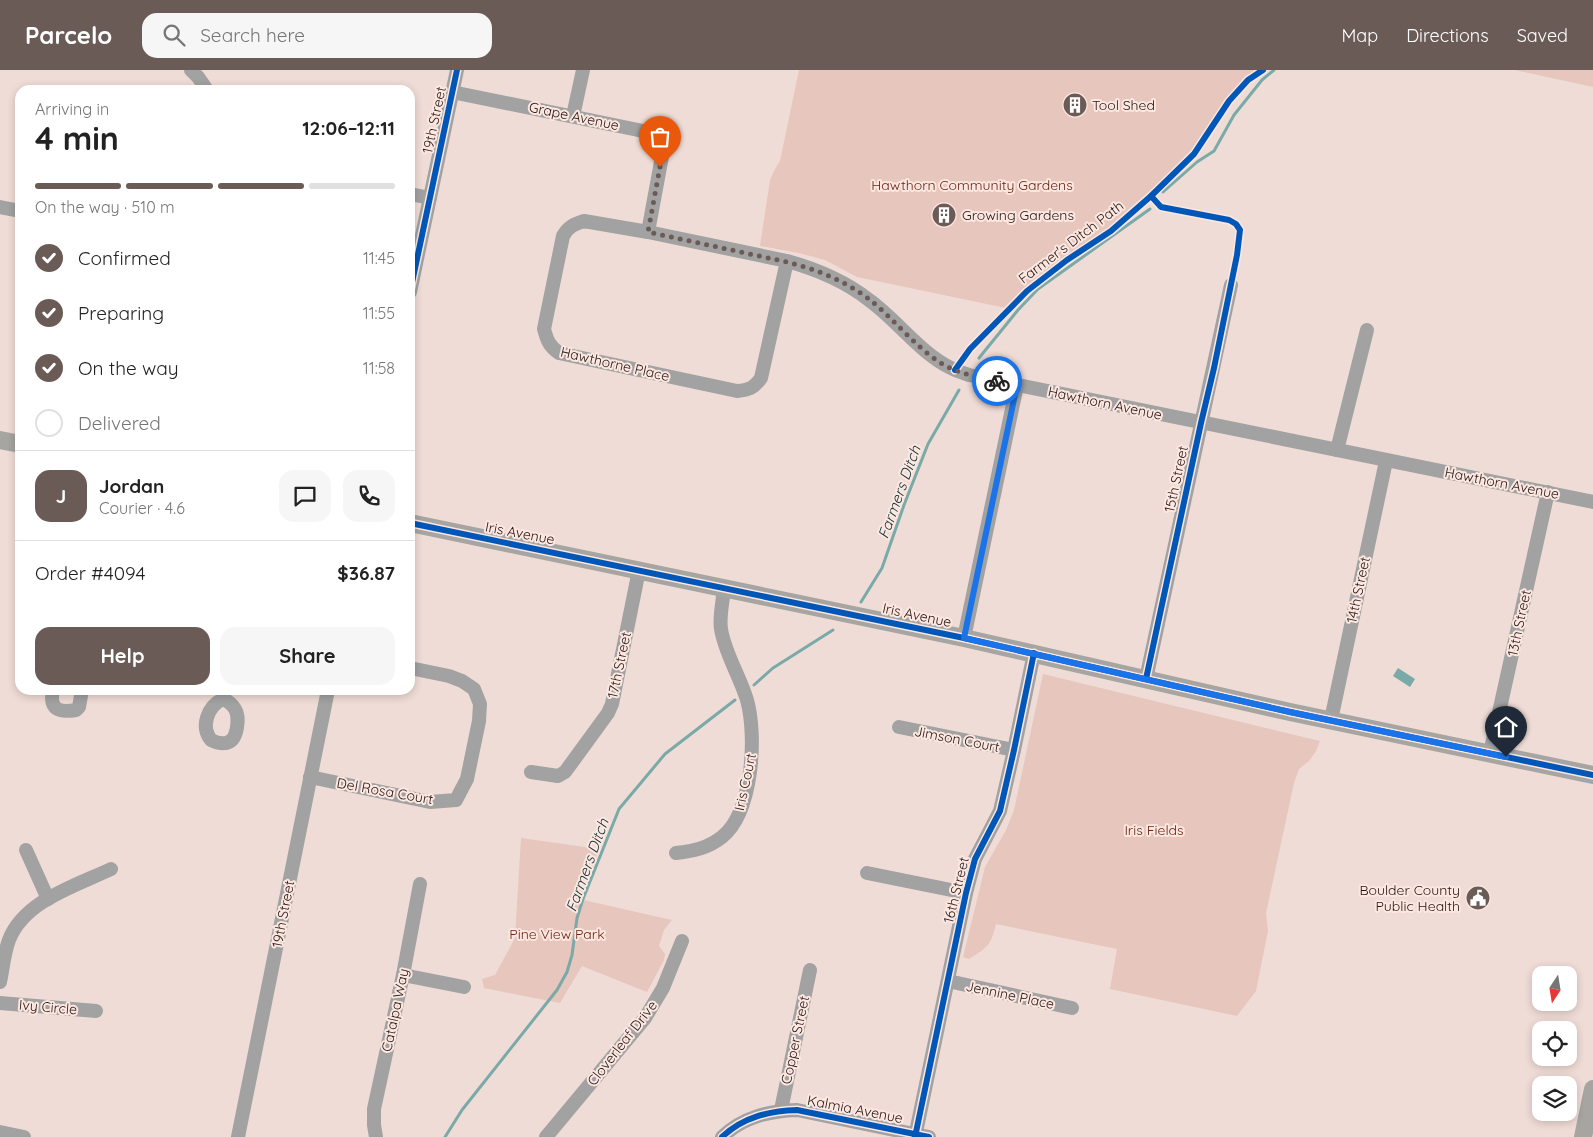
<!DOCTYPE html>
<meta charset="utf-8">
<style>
:root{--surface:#fff;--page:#f6f6f6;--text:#222;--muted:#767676;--line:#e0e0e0;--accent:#6b5b57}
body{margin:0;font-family:Quicksand,sans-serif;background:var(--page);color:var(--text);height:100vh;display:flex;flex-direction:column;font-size:19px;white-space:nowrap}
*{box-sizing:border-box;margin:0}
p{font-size:16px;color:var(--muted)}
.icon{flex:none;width:28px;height:28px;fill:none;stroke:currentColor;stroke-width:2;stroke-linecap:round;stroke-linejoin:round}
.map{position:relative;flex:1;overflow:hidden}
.side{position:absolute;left:15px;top:15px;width:400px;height:610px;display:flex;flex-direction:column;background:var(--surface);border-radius:15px;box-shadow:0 2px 8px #0003}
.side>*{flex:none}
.needle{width:32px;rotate:192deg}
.buttons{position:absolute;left:1532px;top:896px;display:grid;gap:10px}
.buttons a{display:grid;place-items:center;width:45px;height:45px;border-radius:10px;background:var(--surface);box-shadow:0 2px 8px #0003;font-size:25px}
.pin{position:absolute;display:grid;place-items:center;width:42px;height:42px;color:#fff;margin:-51px -21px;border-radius:50% 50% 50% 0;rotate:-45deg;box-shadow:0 0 5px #0007}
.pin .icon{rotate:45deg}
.courier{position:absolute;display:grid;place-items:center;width:50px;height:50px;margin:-25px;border:4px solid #1a73e8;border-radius:50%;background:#fff;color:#222;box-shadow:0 1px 6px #0007}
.head em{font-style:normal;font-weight:800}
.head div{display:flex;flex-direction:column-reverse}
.head{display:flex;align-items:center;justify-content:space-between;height:85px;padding:0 20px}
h1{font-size:32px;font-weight:800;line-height:38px}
.bar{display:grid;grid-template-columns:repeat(4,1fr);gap:8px 5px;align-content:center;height:60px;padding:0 20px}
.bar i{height:6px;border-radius:4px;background:var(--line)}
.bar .selected{background:var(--accent)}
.bar p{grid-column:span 4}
.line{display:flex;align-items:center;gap:12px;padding:0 20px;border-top:1px solid var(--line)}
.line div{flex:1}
.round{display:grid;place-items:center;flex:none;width:52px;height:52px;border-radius:15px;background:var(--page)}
ol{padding:0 20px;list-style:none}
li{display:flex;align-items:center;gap:15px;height:55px}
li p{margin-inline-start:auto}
li .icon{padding:5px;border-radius:50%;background:var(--accent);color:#fff;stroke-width:4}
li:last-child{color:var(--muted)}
li i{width:28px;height:28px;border:2px solid var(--line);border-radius:50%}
.primary-button{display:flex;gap:10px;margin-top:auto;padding:10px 20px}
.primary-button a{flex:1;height:58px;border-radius:15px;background:var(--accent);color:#fff;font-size:20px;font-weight:800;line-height:58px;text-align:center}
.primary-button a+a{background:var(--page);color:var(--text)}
header{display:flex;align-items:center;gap:30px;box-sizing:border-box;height:70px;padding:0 25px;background:var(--accent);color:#fff}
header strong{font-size:24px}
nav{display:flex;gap:28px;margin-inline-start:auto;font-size:18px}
.search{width:350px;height:45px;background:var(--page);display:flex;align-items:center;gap:12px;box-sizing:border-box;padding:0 18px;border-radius:15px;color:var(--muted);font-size:19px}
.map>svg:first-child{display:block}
</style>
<header>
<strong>Parcelo</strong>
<div class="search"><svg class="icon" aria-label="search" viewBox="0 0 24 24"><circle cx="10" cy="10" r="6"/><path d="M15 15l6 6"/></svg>Search here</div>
<nav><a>Map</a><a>Directions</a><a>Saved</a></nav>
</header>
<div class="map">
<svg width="1593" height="1067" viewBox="0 0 1593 1067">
<rect width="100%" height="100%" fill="#f0dcd6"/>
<g fill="#e6c6bd">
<path d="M799 0H1259L1246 9 1236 19 1227 29 1197 74 1155 117 1114 156 1031 214 1018 224 1006 238 857 207 825 190 799 183 760 176 770 110 775 99 780 91Z"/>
<path d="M1515 0H1593V17Z"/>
<path d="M1043 604 1320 671 1316 681 1309 691 1299 699 1294 713 1266 843 1268 861 1256 921 1237 946 1110 919 1117 879 996 854C991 875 988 877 969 889L963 887 985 797 1006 760 1014 740Z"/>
<path d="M521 768 599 779 579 829 672 850 664 860 659 876 665 884 664 890 647 922 582 896 560 933 484 918 482 909 495 905 515 868Z"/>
</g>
<path fill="#7aaaa8" d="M1398 598 1415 609 1410 617 1393 606Z"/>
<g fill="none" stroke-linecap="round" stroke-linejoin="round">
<g stroke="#7aaaa8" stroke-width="3">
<path d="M1163 122 1197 92 1214 81 1234 45 1262 10 1274 0"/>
<path d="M979 288 1018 240 1038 219 1150 139"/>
<path d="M861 532 882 498 904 435 928 374 959 320"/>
<path d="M754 615 773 598 833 560"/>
<path d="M445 1067 462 1040 557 920 567 902 572 885 577 848 583 829 619 739 665 684 735 630"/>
</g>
<g stroke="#a1a2a1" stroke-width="14">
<path d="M191 0 198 7 207 20"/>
<path d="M452 22 648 62C657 66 661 72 663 81L648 162"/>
<path d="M573 46 583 0"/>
<path d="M410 124 430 128"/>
<path d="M0 137 20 141"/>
<path d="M787 191 761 308C754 318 749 320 737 321L559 283C549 276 547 270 544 259L563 166C568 157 574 154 584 151L648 162 787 191C816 199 845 211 869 230 897 250 920 283 951 298 957 301 963 303 969 305L1593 432"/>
<path d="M410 222 457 0"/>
<path d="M1337 380 1367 260"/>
<path d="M964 568 1017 315"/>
<path d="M1146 609 1231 215"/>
<path d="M53 620C49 639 58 643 76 640L79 637 82 620"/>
<path d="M223 629C228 631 232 634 235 639 240 647 238 671 226 673 221 674 215 672 211 670 200 656 208 636 223 629Z"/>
<path d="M1331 650 1386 391"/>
<path d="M899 657 1014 680"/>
<path d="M1490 683 1548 422"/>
<path d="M531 702 558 706 565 702 608 643 612 634 639 500"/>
<path d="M310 707 430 732 456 730 467 709 479 651 480 634 474 619 462 611 449 606 410 598"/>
<path d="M26 780 48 829"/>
<path d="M676 783C694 781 708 778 722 767 753 742 757 666 747 630 740 606 725 584 721 559 719 547 723 531 724 518"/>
<path d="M867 803 966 823"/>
<path d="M403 905 464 917"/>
<path d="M948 911 1072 938"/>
<path d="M0 912C3 898 4 883 9 870 24 831 75 816 111 799"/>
<path d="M0 933 96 941"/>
<path d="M781 1040 810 900"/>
<path d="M0 1062 24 1067"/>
<path d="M238 1067 328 620"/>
<path d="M376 1067 374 1055V1039L403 905 420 814"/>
<path d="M546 1067 645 948 663 918 682 871"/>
<path d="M722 1067C743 1047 769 1041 797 1040L929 1067"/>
<path d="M915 1067 966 823 975 789 1000 741 1014 680 1034 583"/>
</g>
<g stroke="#a6a5a2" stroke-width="18">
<path d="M0 370 20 374"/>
<path d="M410 453 964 568 1290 642 1593 705"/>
<path d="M1583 1067 1593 1019"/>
</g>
<defs>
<g id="cycleway">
<path d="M410 222 457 0"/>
<path d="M955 300 970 279 1027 221 1067 190 1111 161 1151 126 1194 84 1229 31 1248 10 1263 0"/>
<path d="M410 453 964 568 1290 642 1593 705"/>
<path d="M1146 609 1201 353 1214 298 1237 185 1240 160 1236 154 1229 150 1161 137 1151 126"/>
<path d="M722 1067C743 1047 769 1041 797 1040L929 1067"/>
<path d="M915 1067 966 823 975 789 1000 741 1014 680 1034 583"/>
</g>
</defs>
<use href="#cycleway" stroke="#fde7e1" stroke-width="9"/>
<use href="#cycleway" stroke="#0057b8" stroke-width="6"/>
</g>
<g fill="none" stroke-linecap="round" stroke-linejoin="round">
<path stroke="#6b5b57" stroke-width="5" stroke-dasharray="0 9" d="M660 97 648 162 787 192C816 199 846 211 870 230 896 250 921 285 952 299 966 305 981 308 997 311"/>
<path stroke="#1a73e8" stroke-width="6" d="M997 311 1017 315 964 568 1290 642 1506 687"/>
</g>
<defs>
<symbol id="building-disc" viewBox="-11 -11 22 22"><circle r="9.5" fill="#6b5b57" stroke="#fde7e1"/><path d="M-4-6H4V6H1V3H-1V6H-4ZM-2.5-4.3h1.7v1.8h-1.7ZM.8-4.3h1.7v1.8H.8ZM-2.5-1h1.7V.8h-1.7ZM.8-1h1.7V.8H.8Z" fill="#fff"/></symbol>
<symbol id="civic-disc" viewBox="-11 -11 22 22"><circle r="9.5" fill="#6b5b57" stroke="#fde7e1"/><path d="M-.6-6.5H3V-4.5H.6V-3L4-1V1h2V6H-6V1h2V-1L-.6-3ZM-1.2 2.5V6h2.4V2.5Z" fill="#fff"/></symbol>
</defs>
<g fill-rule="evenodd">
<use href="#building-disc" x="1061" y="21" width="28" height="28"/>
<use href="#building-disc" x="930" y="131" width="28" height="28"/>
<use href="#civic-disc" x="1464" y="814" width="28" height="28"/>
</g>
<g text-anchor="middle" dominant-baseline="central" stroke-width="4" stroke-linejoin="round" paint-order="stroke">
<g font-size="14" fill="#231613" stroke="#fde7e1" text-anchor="start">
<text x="1092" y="35">Tool Shed</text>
<text x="962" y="145">Growing Gardens</text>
<text x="1460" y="820" text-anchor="end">Boulder County<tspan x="1460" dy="16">Public Health</tspan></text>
</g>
<g font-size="14" fill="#231613" stroke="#fde7e1">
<text transform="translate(574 46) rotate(12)">Grape Avenue</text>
<text transform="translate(434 50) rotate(-78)">19th Street</text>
<text transform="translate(1071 172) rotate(-37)">Farmer's Ditch Path</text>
<text transform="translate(615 294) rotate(13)">Hawthorne Place</text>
<text transform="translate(1105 333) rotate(12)">Hawthorn Avenue</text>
<text transform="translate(1176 409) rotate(-78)">15th Street</text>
<text transform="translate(1502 413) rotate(11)">Hawthorn Avenue</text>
<text transform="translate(520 463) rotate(11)">Iris Avenue</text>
<text transform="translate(1358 520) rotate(-78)">14th Street</text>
<text transform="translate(917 545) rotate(12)">Iris Avenue</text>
<text transform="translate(1519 553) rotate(-78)">13th Street</text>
<text transform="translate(619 595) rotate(-78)">17th Street</text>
<text transform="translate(957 669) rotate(11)">Jimson Court</text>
<text transform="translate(745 712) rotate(-78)">Iris Court</text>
<text transform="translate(385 721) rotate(10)">Del Rosa Court</text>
<text transform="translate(956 820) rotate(-76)">16th Street</text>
<text transform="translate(283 844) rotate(-79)">19th Street</text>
<text transform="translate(1010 925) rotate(12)">Jennine Place</text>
<text transform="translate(48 937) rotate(5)">Ivy Circle</text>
<text transform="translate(395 940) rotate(-78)">Catalpa Way</text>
<text transform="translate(795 970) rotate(-78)">Copper Street</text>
<text transform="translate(622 973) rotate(-52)">Cloverleaf Drive</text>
<text transform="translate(855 1039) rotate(11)">Kalmia Avenue</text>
</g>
<g font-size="14" fill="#6a2411" stroke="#fde7e1">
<text x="972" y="115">Hawthorn Community Gardens</text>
<text x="1154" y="760">Iris Fields</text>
<text x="557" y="864">Pine View Park</text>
</g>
<g font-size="15" font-style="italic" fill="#0e3434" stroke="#fde7e1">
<text transform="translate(899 422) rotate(-70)">Farmers Ditch</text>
<text transform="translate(587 795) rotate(-70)">Farmers Ditch</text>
</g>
</g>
</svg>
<div class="buttons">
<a><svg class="needle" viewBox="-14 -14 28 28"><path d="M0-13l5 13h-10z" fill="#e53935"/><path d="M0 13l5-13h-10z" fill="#767676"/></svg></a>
<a><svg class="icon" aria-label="locate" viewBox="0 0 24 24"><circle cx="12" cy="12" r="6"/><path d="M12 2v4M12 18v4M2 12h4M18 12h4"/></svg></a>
<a><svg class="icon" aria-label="layers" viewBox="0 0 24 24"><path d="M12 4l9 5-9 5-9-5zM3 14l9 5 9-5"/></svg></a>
</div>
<div class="pin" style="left:660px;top:97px;background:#ea580c"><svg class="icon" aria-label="bag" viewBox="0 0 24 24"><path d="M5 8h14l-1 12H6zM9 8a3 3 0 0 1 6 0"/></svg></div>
<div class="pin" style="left:1506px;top:687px;background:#1f2937"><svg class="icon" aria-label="home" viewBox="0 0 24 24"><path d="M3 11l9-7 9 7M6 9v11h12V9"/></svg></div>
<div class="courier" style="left:997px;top:311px"><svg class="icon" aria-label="bike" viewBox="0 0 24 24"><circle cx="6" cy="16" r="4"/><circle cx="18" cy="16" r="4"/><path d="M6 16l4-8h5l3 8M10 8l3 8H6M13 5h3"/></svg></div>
<section class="side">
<div class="head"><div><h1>4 min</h1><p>Arriving in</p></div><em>12:06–12:11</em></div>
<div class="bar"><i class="selected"></i><i class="selected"></i><i class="selected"></i><i></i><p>On the way · 510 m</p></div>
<ol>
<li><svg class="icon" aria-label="check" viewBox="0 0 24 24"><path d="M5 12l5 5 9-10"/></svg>Confirmed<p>11:45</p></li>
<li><svg class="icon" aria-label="check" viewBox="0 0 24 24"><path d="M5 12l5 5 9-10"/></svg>Preparing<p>11:55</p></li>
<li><svg class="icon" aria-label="check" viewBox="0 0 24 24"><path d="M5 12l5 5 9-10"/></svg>On the way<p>11:58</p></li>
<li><i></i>Delivered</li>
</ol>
<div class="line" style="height:90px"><b class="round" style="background:var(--accent);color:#fff">J</b><div><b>Jordan</b><p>Courier · 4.6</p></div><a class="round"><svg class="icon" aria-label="chat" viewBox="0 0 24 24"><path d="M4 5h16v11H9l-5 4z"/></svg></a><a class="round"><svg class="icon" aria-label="phone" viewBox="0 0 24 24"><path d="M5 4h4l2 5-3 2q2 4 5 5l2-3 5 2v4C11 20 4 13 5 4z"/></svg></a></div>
<div class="line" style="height:65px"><div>Order #4094</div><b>$36.87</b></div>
<div class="primary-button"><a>Help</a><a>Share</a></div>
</section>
</div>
